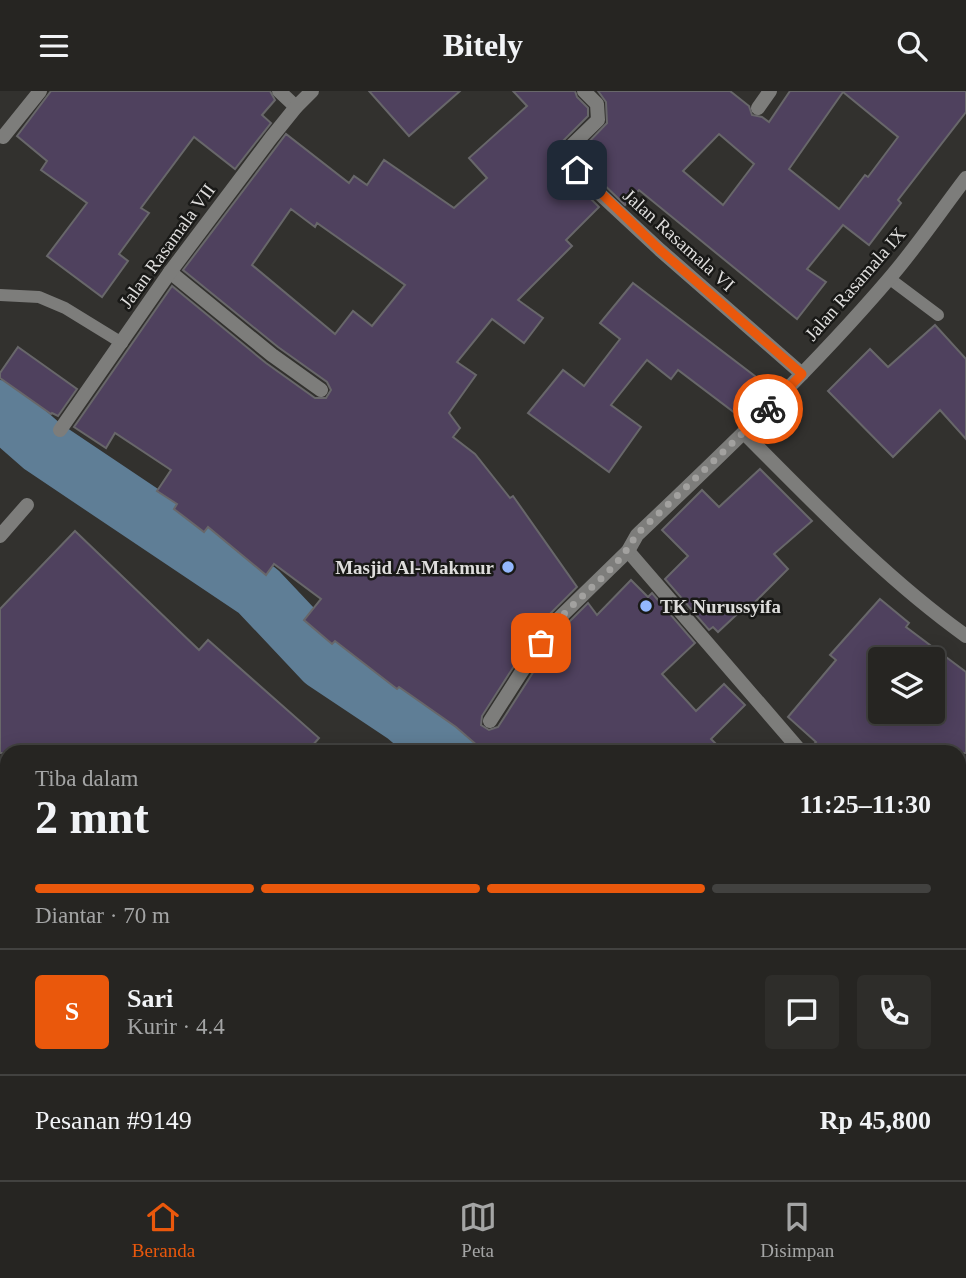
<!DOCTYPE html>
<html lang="id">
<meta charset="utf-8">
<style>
:root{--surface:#262522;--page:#2e2d2a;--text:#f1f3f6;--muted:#a4a5a5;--line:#424240;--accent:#ea580c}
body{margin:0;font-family:"Times New Roman",serif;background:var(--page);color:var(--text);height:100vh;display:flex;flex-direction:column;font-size:26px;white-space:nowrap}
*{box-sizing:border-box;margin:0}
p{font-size:23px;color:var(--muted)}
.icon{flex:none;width:38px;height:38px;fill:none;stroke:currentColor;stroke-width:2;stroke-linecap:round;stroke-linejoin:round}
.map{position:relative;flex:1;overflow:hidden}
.details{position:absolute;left:0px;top:654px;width:966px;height:436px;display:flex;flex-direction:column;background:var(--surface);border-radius:21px 21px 0 0;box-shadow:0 4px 18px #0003,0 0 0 2px var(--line)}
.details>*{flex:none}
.controls{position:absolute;left:868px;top:556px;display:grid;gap:14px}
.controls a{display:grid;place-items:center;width:77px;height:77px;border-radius:7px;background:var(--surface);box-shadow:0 4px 18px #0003,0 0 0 2px var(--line);font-size:35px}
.pin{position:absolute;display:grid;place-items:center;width:60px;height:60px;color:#fff;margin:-30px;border-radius:14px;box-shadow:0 4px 10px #0006}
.courier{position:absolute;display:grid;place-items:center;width:70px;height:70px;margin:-35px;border:5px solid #ea580c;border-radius:50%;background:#fff;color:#222;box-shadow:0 2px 9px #0007}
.head em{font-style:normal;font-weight:700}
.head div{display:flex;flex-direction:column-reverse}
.head{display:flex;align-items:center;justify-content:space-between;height:119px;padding:0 35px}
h1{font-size:46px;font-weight:700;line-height:52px}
.bar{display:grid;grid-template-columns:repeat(4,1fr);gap:10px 7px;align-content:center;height:84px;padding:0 35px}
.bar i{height:9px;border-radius:5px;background:var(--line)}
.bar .active{background:var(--accent)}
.bar p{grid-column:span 4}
.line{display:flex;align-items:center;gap:18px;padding:0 35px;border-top:2px solid var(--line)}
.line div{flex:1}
.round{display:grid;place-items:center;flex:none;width:74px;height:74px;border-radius:7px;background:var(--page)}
header{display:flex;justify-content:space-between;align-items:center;height:91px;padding:0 35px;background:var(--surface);font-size:32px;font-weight:700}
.tab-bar{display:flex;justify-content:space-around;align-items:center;height:98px;border-top:2px solid var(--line);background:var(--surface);font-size:19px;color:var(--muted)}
.tab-bar a{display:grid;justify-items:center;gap:4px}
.tab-bar .active{color:var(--accent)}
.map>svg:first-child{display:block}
</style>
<header><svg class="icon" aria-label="menu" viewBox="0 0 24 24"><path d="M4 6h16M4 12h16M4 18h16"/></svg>Bitely<svg class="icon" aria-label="search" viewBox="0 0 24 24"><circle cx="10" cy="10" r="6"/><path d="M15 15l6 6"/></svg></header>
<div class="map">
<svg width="966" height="1089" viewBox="0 0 966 1089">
<rect width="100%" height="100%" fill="#32312e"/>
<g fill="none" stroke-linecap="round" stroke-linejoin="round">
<g stroke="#5f7e96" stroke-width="58">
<path d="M0 318 42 355 258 500 324 570 405 624 450 662"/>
<path d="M865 1083 871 1089"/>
</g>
</g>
<g fill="#4f415e" stroke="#68676a" stroke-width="2" fill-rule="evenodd">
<path d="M51 0H270L275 9 262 24 271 32 235 78 194 46 141 117 149 122 119 163 128 170 102 206 47 165 87 112 41 79 47 70 17 45Z"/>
<path d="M369 0H460L409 45Z"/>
<path d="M513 0H575L577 6 588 17V25L559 54 558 68 561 74 580 97 599 116 566 149 572 155 518 209 543 227 524 252 492 228 457 271 476 284 449 322 460 337 453 346 475 363 510 407 513 405 577 496 543 530 482 625 481 634 489 639 498 636 559 541 588 512 597 524 631 489 648 506 652 502 695 552 662 583 696 620 724 593 745 614 711 648 725 662H486L456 636 399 596 397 598 335 550 332 553 304 529 321 508 274 473 266 484 208 436 204 441 174 418 177 413 157 400 171 379 115 342 106 357 74 336 172 195 266 272 315 307H326L331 299 327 291 278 256 183 179 286 43 349 92 354 85 367 94 384 69 454 117 487 87 469 67 527 15ZM291 118 315 136 317 132 405 194 372 235 353 220 335 243 252 174Z"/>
<path d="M598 0H730L749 15 752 24 762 26 769 31 790 0H966V21L898 109 901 112 869 154 843 134 807 178 826 191 797 228 639 99 625 114 594 84 578 62 607 32 606 11ZM843 1 898 46 868 86 865 84 839 118 789 78ZM719 43 754 73 723 114 683 80Z"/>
<path d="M633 192 760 289 735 322 678 279 671 288 647 269 611 314 641 336 609 381 528 322 563 279 584 295 620 248 600 232Z"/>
<path d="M935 234 966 268V348L940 319 893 366 828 300 870 258 888 276Z"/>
<path d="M18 256 77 298 58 325 52 322 51 323 0 287V282Z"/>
<path d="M760 378 812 430 774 463 788 478 752 514 749 512 718 541 713 536 709 539 665 488 688 465 662 439 702 399 719 416Z"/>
<path d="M75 440 199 559 208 549 319 647 306 662H0V518Z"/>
<path d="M880 508 909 532 906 536 966 581V662H806L816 651 788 626 836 569 830 564ZM880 569H933V621H880Z"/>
</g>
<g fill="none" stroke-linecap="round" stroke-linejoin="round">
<g stroke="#7d7d7b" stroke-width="12">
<path d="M890 188 938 224"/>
<path d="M0 204 39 206 65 217 122 252"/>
</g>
<g stroke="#7d7d7b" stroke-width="14">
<path d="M279 0 296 16"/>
<path d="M584 0 597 13 598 29 568 58V68L587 91 660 159 802 283"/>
<path d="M758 17 770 0"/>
<path d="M3 46 40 0"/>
<path d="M170 181 272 264 321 299"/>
<path d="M60 339 170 181 271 47 296 16 312 0"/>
<path d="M744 342C815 413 885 487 966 545"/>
<path d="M0 445 27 414"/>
<path d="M628 460 798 657 795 662"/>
<path d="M490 630 551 535 628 460 637 444C723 362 810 280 888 189 916 157 940 121 966 87"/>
<path d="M959 930 966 920"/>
<path d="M25 1089 30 1083"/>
<path d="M632 1089 637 1083"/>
</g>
</g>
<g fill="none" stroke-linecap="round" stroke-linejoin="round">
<path stroke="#a2a19f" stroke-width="7" stroke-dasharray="0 12.6" d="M541 552C566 511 613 487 636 444L768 318"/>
<path stroke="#ea580c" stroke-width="9" d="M577 79 660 159 802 283 768 318"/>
</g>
<g fill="#93b7fd" stroke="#191917" stroke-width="2.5">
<circle cx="508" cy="476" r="7"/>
<circle cx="646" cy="515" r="7"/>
</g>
<g text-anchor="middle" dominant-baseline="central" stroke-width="5" stroke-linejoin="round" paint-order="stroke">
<g font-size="19" fill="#dedddc" stroke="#191917">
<text transform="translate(679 149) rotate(42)">Jalan Rasamala VI</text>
<text transform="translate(167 155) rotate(-54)">Jalan Rasamala VII</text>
<text transform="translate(855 193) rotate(-49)">Jalan Rasamala IX</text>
</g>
<g font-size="19" font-weight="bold" fill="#dedddc" stroke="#191917" text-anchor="end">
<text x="494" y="476">Masjid Al-Makmur</text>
<text x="660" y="515" text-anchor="start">TK Nurussyifa</text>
</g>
</g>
</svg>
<div class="controls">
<a><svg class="icon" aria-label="layers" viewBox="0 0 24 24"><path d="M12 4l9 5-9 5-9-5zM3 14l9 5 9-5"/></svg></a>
</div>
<div class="pin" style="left:541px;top:552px;background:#ea580c"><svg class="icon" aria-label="bag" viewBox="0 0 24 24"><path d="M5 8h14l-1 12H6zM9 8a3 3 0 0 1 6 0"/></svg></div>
<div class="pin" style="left:577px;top:79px;background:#1f2937"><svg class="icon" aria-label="home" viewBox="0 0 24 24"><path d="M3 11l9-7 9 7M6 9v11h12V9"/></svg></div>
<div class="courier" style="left:768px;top:318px"><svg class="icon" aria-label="bike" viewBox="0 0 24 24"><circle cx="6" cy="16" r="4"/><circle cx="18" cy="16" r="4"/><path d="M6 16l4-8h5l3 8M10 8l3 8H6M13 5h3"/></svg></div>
<section class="details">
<div class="head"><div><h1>2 mnt</h1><p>Tiba dalam</p></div><em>11:25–11:30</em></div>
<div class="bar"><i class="active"></i><i class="active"></i><i class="active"></i><i></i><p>Diantar · 70 m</p></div>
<div class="line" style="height:126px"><b class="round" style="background:var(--accent);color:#fff">S</b><div><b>Sari</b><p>Kurir · 4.4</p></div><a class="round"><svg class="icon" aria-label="chat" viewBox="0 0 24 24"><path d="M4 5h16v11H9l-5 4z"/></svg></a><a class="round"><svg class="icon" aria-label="phone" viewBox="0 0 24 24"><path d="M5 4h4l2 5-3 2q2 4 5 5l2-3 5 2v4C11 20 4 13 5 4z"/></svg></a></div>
<div class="line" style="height:91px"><div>Pesanan #9149</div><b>Rp 45,800</b></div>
</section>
</div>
<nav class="tab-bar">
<a class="active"><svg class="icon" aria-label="home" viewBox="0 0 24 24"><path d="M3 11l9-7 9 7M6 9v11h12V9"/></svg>Beranda</a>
<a><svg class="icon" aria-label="map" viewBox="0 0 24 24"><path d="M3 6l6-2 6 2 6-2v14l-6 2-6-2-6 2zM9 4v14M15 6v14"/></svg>Peta</a>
<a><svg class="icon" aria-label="saved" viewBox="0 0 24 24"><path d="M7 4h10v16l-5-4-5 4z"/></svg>Disimpan</a>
</nav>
